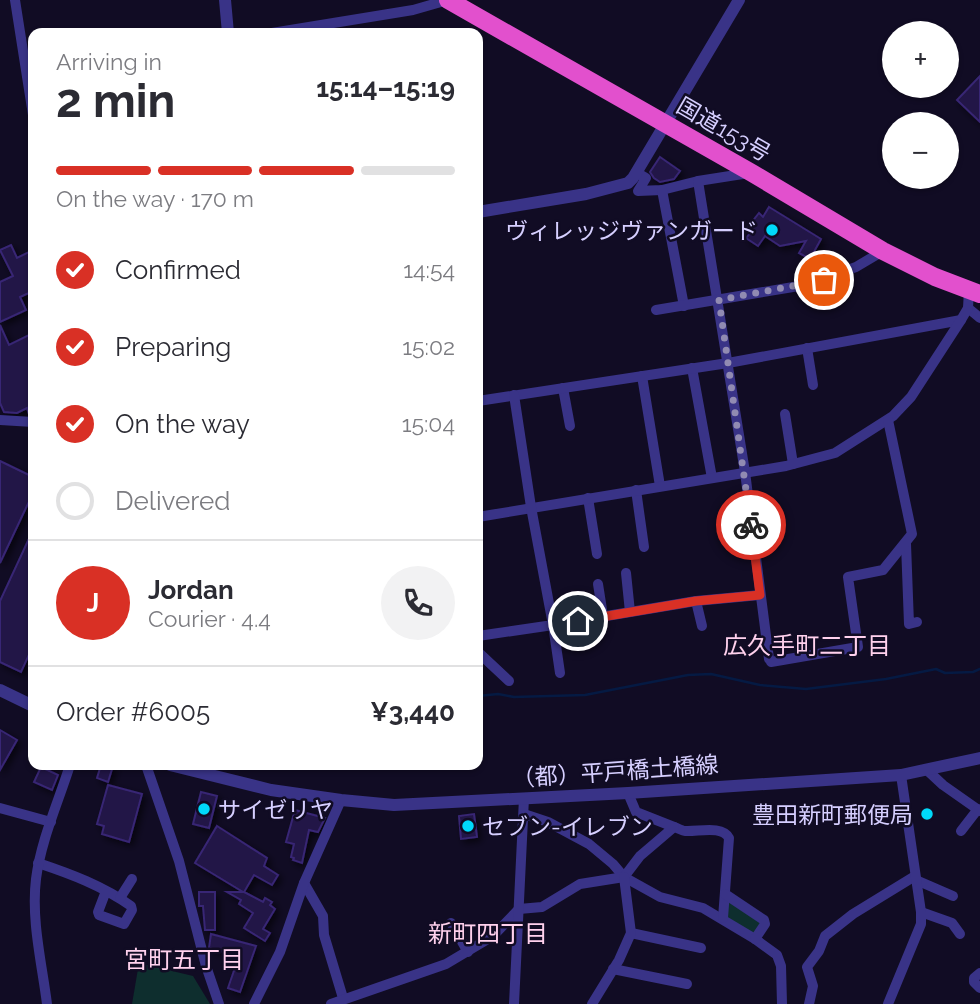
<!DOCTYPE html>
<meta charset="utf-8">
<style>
:root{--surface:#fff;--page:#f2f2f3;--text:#2b2b33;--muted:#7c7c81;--line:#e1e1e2;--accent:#d93025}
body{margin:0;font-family:Raleway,"Noto Sans JP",sans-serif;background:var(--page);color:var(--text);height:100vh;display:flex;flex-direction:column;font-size:26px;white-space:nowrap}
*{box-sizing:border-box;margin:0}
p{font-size:23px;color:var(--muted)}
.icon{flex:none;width:38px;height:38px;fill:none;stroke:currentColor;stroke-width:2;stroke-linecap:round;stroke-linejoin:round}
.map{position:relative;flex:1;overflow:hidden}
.drawer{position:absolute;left:28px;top:28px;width:455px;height:742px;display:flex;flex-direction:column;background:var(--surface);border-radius:14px;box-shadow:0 2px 5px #0004}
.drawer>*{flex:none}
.tools{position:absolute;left:882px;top:21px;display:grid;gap:14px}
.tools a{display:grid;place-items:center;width:77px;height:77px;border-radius:50%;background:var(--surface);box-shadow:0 2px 5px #0004;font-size:35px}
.pin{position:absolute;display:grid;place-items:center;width:60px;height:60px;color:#fff;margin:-30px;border:4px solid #fff;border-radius:50%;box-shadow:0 2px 7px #0007}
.courier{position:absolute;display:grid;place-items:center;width:70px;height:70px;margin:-35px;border:5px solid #d93025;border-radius:50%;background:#fff;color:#222;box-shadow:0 2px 9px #0007}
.summary em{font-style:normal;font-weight:700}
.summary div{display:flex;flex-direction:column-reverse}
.summary{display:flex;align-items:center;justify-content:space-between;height:119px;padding:0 28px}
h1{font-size:46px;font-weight:700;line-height:52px}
.bar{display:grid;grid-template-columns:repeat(4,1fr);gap:10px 7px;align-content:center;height:84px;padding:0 28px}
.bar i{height:9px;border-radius:5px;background:var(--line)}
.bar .on{background:var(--accent)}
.bar p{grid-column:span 4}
.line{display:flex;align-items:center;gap:18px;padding:0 28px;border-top:2px solid var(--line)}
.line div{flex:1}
.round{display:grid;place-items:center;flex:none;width:74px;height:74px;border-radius:37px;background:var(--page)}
ol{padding:0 28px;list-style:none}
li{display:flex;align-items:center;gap:21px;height:77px}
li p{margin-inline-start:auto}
li .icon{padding:7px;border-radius:50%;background:var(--accent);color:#fff;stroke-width:4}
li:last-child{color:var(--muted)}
li i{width:38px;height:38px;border:4px solid var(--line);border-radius:50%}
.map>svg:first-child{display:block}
</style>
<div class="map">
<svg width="980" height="1004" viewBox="0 0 980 1004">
<defs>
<filter id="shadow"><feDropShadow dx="3.5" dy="3.5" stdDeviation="3.5" flood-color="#0009"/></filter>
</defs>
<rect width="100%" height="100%" fill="#110c24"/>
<g fill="#0e2e2e">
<path d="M725 894 764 920 755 939 723 918Z"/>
<path d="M139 963 193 976 210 1004H132Z"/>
</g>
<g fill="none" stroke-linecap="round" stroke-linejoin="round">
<path stroke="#051a43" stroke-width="2.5" d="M478 696 498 694 514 697 585 695 688 675 711 674 760 685 806 689 886 679 936 669 945 673 973 672 980 669"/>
</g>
<g fill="#221646" stroke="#382674" stroke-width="2" filter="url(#shadow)">
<path d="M980 76V122L957 100Z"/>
<path d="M660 157 680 171 674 179 660 182 654 178 650 172Z"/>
<path d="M769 207 821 239 810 259 799 253 806 241 780 246 765 236 758 246 746 238 753 230 748 227 759 213 763 217Z"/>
<path d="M11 245 17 258 33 250V291L20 297 26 310 0 322V282L13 276 0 250Z"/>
<path d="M0 325 9 345 33 333V414H29L27 408 17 413 4 412 0 403Z"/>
<path d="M0 461 33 477V493L0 563Z"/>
<path d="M33 530V646L21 672 0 662V601Z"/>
<path d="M0 730 17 740 0 770Z"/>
<path d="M101 765 113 766 108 782 97 778Z"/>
<path d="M41 767 58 775 52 790 34 782Z"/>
<path d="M108 785 142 794 129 842 102 834 104 826 97 824Z"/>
<path d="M201 792 217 796 209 828 193 824Z"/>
<path d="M295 810 325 818 318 832 309 830 302 863 293 860 294 858 291 857 294 844 286 842Z"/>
<path d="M474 814 477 837 461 839 459 816Z"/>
<path d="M217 826 267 858 264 866 278 875 272 885 254 875 244 892 263 902 265 898 272 902 270 905 275 909 263 929 270 933 265 941 244 928 253 913 239 904 241 900 227 892H243L195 863Z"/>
<path d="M199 892H215V930H205L203 906H199Z"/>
<path d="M211 934 256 946 240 992 228 988 239 956 209 948Z"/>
</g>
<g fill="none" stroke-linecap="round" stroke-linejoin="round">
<g stroke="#393387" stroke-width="10">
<path d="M15 0 33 115"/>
<path d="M272 33 413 10 448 0"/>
<path d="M636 172 646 178 638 191 662 190 698 181"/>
<path d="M749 173 698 181 745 472 769 659"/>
<path d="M662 190 684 306"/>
<path d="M968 308 980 318"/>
<path d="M656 310 805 285 856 267 883 251"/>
<path d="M807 348 813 385"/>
<path d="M692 368 712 478"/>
<path d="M642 376 660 486"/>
<path d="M563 388 570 426"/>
<path d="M478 401 728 363 961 320"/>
<path d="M785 414 793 464"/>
<path d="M0 420 33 422"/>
<path d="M636 490 644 547"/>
<path d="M588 498 597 554"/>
<path d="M478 517 786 466 835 453 893 416 911 397 961 320 968 308 969 290"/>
<path d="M906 544 909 624 917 622"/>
<path d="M626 573 630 612"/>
<path d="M598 584 603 616"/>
<path d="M696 601 702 626"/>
<path d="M478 636 553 625 531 507 514 395"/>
<path d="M478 652 509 681"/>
<path d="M771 662 858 647 848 577 883 570 912 534 888 420"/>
<path d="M560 673 553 625 696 601 760 595"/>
<path d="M146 765 179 861 206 966 219 1004"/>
<path d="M928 771 943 785 980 811"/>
<path d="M0 808 51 822"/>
<path d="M524 814 548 822 589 844 613 864 624 877 660 897 703 908 755 939 777 955 781 966 782 1004"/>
<path d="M674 827C675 827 683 831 685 831 698 832 722 825 729 838L723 918"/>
<path d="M961 831 978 809"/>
<path d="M38 863C71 874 103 886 131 906L132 910 124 924 99 915 98 912 106 891"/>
<path d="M916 880 953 896"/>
<path d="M304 883 323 916 324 935 343 998"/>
<path d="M725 894 764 920 765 924 755 939"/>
<path d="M120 898 132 879"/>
<path d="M921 912 952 923 960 934"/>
<path d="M451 923 468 952"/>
<path d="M631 933 701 948"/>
<path d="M613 969 687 984"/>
<path d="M980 973 974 978V982L980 988"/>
<path d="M47 1004C42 964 31 920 36 879 41 840 58 803 70 765"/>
<path d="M254 1004 280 952 304 883 341 800"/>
<path d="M331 1004 446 964 493 936 519 909 542 907 580 884 624 877 640 856 674 827 636 812 628 793"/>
<path d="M514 1004 524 798"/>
<path d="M592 1004 619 960 631 933 624 877"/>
<path d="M809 1004 813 986 807 967 819 951 825 936 853 914 915 876"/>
<path d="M888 1004 921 924V912L901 775"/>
</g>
<g stroke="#393387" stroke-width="12">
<path d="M225 0 228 33"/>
<path d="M478 212 586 194 628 183 633 178 739 0"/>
<path d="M0 690 33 706"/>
<path d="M170 765 271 790 341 800 394 805 628 793 901 775 980 758"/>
</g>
<path stroke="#e250cd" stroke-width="18" d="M448 0 752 173 883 251 935 277 980 294"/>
</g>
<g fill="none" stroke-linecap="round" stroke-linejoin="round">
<path stroke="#918bb2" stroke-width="7" stroke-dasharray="0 12.6" d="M751 525 719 300 824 280"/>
<path stroke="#d93025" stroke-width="9" d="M578 621 696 601 760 595 751 525"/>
</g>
<g fill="#00d9fa" stroke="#110c24" stroke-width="2.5">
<circle cx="772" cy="230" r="7"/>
<circle cx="204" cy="809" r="7"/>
<circle cx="927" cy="814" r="7"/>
<circle cx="468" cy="826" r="7"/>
</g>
<g text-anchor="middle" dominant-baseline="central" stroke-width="5" stroke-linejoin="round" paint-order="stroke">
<g font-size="23" fill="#d6cfff" stroke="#110c24">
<text transform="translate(724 129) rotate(30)">国道153号</text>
<text transform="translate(615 771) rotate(-4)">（都）平戸橋土橋線</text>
</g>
<g font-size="23" fill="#d6cfff" stroke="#110c24" text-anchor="end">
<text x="758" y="230">ヴィレッジヴァンガード</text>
<text x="218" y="809" text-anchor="start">サイゼリヤ</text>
<text x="913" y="814">豊田新町郵便局</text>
<text x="482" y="826" text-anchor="start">セブン-イレブン</text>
</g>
<g font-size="24" fill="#ffd1ed" stroke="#110c24">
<text x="807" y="645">広久手町二丁目</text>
<text x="488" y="933">新町四丁目</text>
<text x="184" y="959">宮町五丁目</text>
</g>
</g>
</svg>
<div class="tools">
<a>+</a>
<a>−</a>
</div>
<div class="pin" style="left:824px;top:280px;background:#ea580c"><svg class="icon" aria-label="bag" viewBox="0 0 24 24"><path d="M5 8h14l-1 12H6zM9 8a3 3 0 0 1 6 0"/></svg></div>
<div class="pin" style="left:578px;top:621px;background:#1f2937"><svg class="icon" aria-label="home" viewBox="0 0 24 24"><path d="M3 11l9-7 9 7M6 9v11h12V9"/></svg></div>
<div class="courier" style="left:751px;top:525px"><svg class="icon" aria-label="bike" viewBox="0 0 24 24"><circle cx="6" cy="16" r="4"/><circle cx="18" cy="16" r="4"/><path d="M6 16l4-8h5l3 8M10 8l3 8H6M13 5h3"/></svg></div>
<section class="drawer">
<div class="summary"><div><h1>2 min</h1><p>Arriving in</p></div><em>15:14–15:19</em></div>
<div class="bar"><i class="on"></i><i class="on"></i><i class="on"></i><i></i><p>On the way · 170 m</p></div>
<ol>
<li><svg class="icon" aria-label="check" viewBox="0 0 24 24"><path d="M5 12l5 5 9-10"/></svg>Confirmed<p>14:54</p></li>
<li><svg class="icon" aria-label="check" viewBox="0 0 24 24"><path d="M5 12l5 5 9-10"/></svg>Preparing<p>15:02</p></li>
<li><svg class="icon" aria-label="check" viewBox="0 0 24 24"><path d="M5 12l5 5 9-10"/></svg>On the way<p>15:04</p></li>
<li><i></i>Delivered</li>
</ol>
<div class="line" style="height:126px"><b class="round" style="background:var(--accent);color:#fff">J</b><div><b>Jordan</b><p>Courier · 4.4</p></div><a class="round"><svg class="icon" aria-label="phone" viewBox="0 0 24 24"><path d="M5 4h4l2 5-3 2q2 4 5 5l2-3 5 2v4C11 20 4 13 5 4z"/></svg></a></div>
<div class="line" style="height:91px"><div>Order #6005</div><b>¥3,440</b></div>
</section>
</div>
